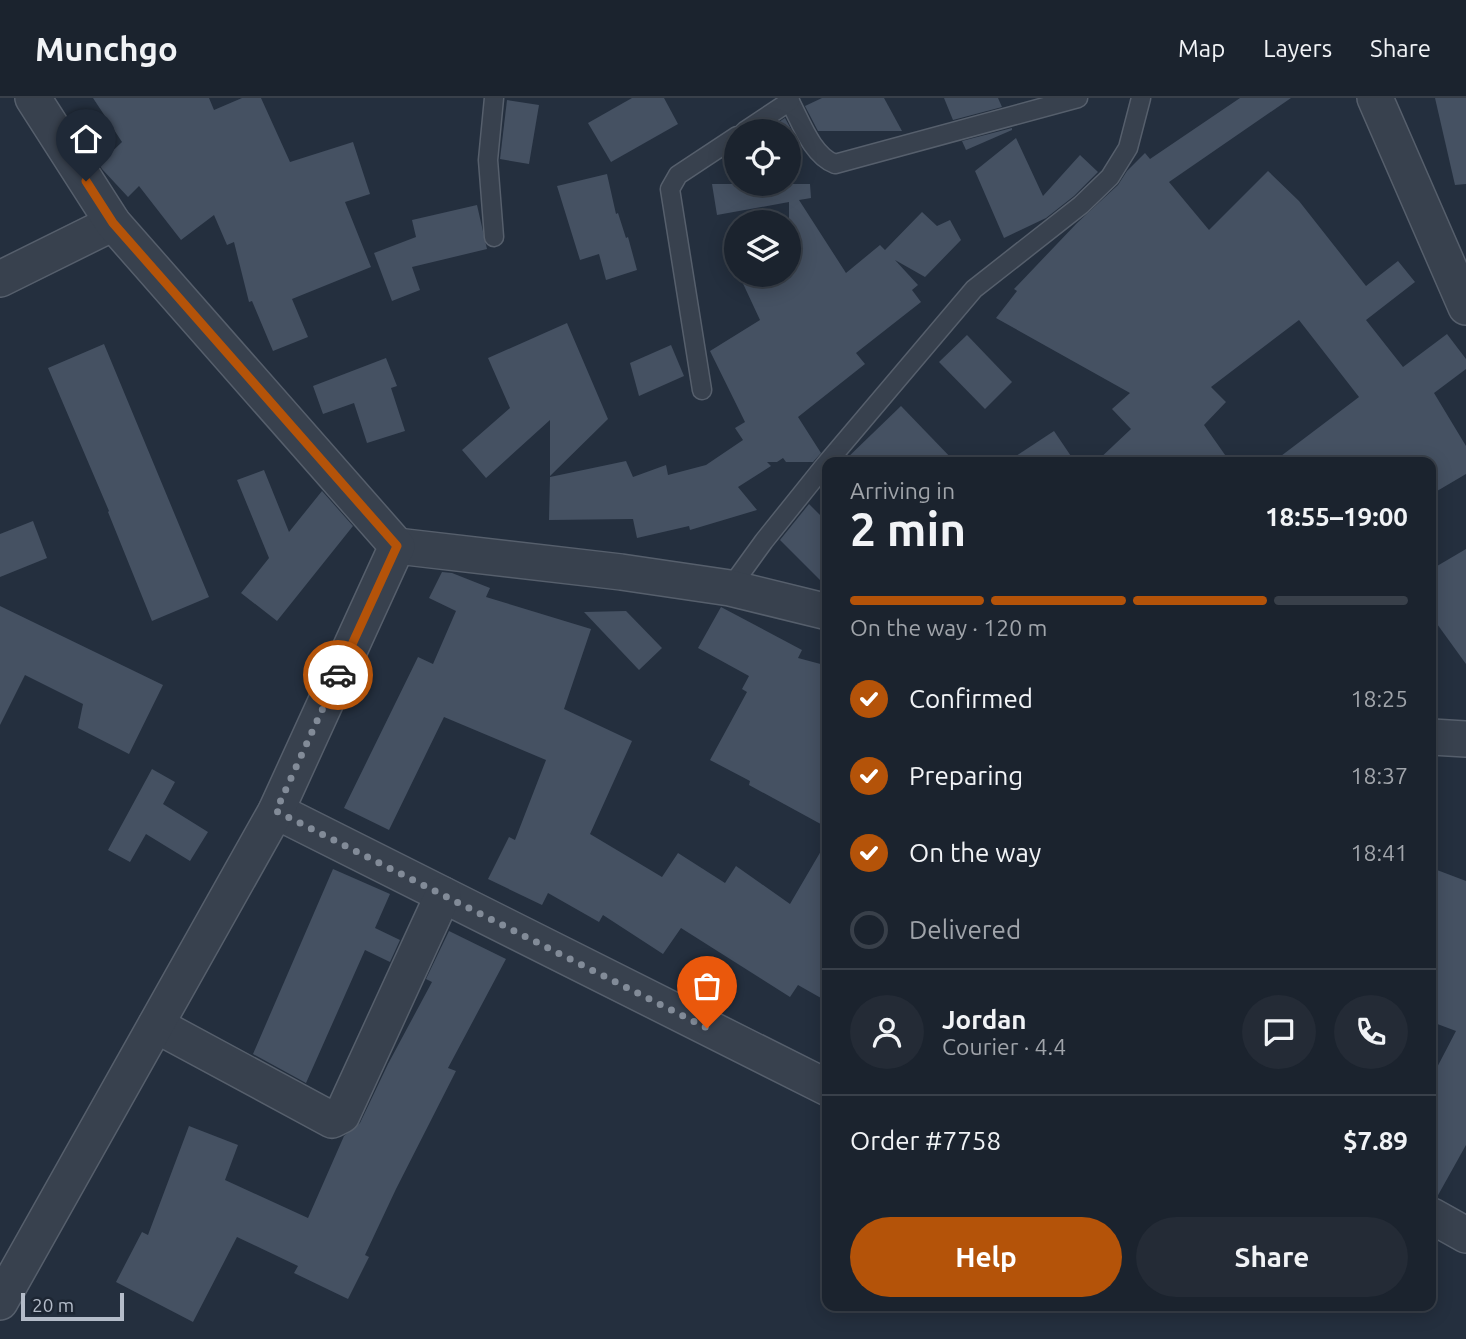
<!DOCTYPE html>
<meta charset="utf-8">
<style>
:root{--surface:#1b232e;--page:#242b36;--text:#f1f3f6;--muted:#a0a4aa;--line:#39404a;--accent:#b45309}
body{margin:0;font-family:Ubuntu,sans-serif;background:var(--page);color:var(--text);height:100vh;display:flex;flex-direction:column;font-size:26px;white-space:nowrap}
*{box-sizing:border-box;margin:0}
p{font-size:23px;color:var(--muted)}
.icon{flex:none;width:38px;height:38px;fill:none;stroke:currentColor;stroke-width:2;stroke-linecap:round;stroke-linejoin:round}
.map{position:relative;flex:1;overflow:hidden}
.panel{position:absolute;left:822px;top:359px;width:614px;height:854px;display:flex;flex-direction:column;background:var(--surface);border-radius:14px;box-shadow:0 4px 18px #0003,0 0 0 2px var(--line)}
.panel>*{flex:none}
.controls{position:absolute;left:724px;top:21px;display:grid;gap:14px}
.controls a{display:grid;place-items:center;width:77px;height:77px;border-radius:50%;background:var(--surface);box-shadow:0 4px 18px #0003,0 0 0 2px var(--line);font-size:35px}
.scale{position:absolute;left:21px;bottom:18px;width:103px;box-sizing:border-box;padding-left:7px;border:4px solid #b4bcc9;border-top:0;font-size:19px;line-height:24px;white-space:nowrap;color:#b4bcc9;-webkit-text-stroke:5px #1d2633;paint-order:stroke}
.pin{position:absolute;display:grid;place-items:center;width:60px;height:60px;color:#fff;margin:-72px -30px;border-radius:50% 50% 50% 0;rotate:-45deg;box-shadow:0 0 7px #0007}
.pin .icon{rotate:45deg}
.courier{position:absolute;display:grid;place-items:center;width:70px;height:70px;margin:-35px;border:5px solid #b45309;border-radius:50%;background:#fff;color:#222;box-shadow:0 2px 9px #0007}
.overview em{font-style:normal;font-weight:700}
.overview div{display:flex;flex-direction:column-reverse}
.overview{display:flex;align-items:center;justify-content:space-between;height:119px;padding:0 28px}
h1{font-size:46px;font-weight:700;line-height:52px}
.bar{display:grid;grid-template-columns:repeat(4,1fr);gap:10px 7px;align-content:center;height:84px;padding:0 28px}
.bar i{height:9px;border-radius:5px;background:var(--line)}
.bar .on{background:var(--accent)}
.bar p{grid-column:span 4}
.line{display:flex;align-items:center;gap:18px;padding:0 28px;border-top:2px solid var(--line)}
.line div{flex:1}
.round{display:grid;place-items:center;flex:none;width:74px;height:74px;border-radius:37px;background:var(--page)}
ol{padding:0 28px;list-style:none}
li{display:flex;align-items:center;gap:21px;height:77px}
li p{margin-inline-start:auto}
li .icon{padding:7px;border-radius:50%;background:var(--accent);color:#fff;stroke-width:4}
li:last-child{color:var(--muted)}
li i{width:38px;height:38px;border:4px solid var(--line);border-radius:50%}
.cta{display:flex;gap:14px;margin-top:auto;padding:14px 28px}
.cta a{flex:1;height:80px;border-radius:42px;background:var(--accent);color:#fff;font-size:28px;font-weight:700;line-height:80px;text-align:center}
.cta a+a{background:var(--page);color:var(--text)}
header{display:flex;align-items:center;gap:42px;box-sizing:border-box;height:98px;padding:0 35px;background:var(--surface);border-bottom:2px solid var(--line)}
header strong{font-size:33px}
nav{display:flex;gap:38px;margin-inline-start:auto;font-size:24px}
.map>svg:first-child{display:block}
</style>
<header>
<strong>Munchgo</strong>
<nav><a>Map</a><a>Layers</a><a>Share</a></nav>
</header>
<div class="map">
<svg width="1466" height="1241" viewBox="0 0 1466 1241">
<rect width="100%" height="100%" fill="#242f3e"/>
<g fill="#455162">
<path d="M93 0H209L214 12 242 0H261L290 64 353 44 370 96 345 104 371 169 292 201 308 239 273 253 252 203 249 204 234 144 227 147 214 117 181 142 139 88 128 99 102 71 99 66 122 44Z"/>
<path d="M632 0H664L678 26 611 64 588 25Z"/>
<path d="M822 0H884L902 33H818L805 8Z"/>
<path d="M944 0H998L1002 9 953 22Z"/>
<path d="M1240 0H1291L1169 84 1209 132 1268 73 1299 103 1366 188 1398 163 1415 184 1366 222 1403 269 1447 236 1466 261V271L1434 295 1466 348V376L1432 396V364H1273L1359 299 1299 222 1211 289 1226 304 1204 327 1230 364H1096L1131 331 1112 311 1130 295 996 220 1017 193 1014 191 1077 125 1118 87 1127 73 1145 55 1150 61Z"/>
<path d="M1435 0H1466V86L1455 87Z"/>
<path d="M507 2 539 7 529 66 500 61Z"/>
<path d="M785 20 792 33H765Z"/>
<path d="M1012 30V32L966 52 962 43Z"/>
<path d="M1016 40 1043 98 1080 57 1098 74 1074 98 1046 120 1004 140 975 73Z"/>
<path d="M607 76 616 116 618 115 626 140 628 139 637 172 606 182 599 156 580 162 557 88Z"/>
<path d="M712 86H810L811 100 799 102 846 175 880 147 885 152 922 114 937 128 950 122 961 142 925 179 895 162 918 187 912 192 921 204 856 255 865 266 798 319 821 355 813 364H786L783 360 777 364H767L771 368 738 389 757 412 690 432 689 428 637 440 633 421 549 422 550 379 626 363 633 379 666 367 668 377 706 367 743 342 735 330 745 324 710 253 760 222 739 177H789V104L717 117Z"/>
<path d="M477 107 487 151 412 169 420 192 392 203 374 155 416 139 412 122Z"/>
<path d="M567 225 608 321 550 378V322L486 380 462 352 510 310 488 260Z"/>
<path d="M967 237 1012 284 985 311 939 264Z"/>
<path d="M104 246 209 499 152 523 108 414 109 413 48 270Z"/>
<path d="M671 247 684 278 639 298 630 265Z"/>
<path d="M386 260 397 288 391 290 405 333 367 345 354 305 323 316 313 288Z"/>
<path d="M901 308 955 364H843Z"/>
<path d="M1054 333 1075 364H1007Z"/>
<path d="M264 372 289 434 322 393 353 428 277 523 241 495 269 460 237 382Z"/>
<path d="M809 406 828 425V490L780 442Z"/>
<path d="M33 423 47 460 0 479V436Z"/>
<path d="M1466 451V566L1432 519V471Z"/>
<path d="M442 474 452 475 490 490 486 499 591 531 564 611 632 643 590 736 662 779 678 755 725 785 736 768 790 806 828 741V904L798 887 790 899 681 830 663 856 603 817 599 824 548 795 542 807 488 781 509 739 515 742 546 662 444 619 389 732 344 710 418 559 433 566 456 513 429 500Z"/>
<path d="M0 508 163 587 129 656 78 630 83 606 25 577 0 627Z"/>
<path d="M721 509 802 552 798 560 828 568V730L749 687 750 683 710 662 747 594 742 591 749 578 698 550Z"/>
<path d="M626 513 662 550 639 572 584 514Z"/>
<path d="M152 671 175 684 163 706 208 734 190 763 146 736 130 764 108 752Z"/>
<path d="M333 771 390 796 375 830 400 842 390 864 365 852 306 985 253 956Z"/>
<path d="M1437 772 1466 783V1047L1437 1099 1432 1098V979L1456 933 1432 924V791Z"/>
<path d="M449 833 506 861 448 970 456 973 396 1091 365 1157 369 1159 348 1201 294 1175 298 1168 237 1139 193 1224 116 1184 142 1134 148 1137 189 1028 238 1047 225 1082 308 1120 344 1038 360 1025 388 966 432 884 426 881Z"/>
</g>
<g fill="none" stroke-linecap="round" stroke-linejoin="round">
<defs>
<g id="lane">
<path d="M788 0C800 21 811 57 835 66L1078 0"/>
<path d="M745 33 790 3"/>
<path d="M494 139 488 62 494 0"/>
<path d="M702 292 670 91 678 77 737 38"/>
<path d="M730 490 764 443 825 367 974 191 1081 107 1110 79 1128 50 1141 0"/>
</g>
<g id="street">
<path d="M1375 0 1466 209"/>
<path d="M0 181 113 125"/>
<path d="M397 448 621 474 730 490 828 514"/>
<path d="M1432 639 1466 641"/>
<path d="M276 713 828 990"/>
<path d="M156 927 332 1022 342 1017 443 797"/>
<path d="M1432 1118 1466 1137"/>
<path d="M0 1204 276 713 397 448 113 125 33 0"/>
</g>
</defs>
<use href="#lane" stroke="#565f6c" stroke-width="21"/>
<use href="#street" stroke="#565f6c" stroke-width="38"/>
<use href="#lane" stroke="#38414e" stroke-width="18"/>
<use href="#street" stroke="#38414e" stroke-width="35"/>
</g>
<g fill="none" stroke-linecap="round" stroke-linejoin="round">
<path stroke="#828b98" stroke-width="7" stroke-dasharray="0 12.6" d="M338 577 276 713 707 930"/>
<path stroke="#b45309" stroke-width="9" d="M86 83 113 125 397 448 338 577"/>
</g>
</svg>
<div class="controls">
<a><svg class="icon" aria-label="locate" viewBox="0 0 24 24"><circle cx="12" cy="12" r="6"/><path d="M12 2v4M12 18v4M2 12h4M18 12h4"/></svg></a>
<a><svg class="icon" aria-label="layers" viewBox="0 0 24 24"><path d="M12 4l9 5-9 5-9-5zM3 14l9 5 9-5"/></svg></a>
</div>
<div class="scale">20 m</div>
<div class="pin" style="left:707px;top:930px;background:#ea580c"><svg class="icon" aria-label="bag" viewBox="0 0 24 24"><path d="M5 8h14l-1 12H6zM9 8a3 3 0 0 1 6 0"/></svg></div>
<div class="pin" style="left:86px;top:83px;background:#1f2937"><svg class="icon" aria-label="home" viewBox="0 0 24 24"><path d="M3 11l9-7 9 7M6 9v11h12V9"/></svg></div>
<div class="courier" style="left:338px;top:577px"><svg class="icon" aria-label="car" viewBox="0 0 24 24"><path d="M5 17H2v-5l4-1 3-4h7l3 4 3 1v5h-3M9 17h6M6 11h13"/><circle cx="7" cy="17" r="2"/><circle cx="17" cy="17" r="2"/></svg></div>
<section class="panel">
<div class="overview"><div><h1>2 min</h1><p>Arriving in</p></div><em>18:55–19:00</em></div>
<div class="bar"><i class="on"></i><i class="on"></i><i class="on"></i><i></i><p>On the way · 120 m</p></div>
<ol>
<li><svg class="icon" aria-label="check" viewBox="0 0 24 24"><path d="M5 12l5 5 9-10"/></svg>Confirmed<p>18:25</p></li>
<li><svg class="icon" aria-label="check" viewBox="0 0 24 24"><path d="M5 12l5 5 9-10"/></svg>Preparing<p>18:37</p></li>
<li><svg class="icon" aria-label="check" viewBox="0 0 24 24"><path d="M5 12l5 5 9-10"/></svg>On the way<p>18:41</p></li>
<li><i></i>Delivered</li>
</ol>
<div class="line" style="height:126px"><a class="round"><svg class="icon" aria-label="person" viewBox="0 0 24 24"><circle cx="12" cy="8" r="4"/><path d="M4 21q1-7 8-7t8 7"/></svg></a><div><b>Jordan</b><p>Courier · 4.4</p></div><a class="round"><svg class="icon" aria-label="chat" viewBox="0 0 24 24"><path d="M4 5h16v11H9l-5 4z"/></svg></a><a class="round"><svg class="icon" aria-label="phone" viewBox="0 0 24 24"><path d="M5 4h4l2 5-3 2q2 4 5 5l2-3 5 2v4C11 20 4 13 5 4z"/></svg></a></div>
<div class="line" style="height:91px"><div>Order #7758</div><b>$7.89</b></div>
<div class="cta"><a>Help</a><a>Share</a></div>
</section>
</div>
